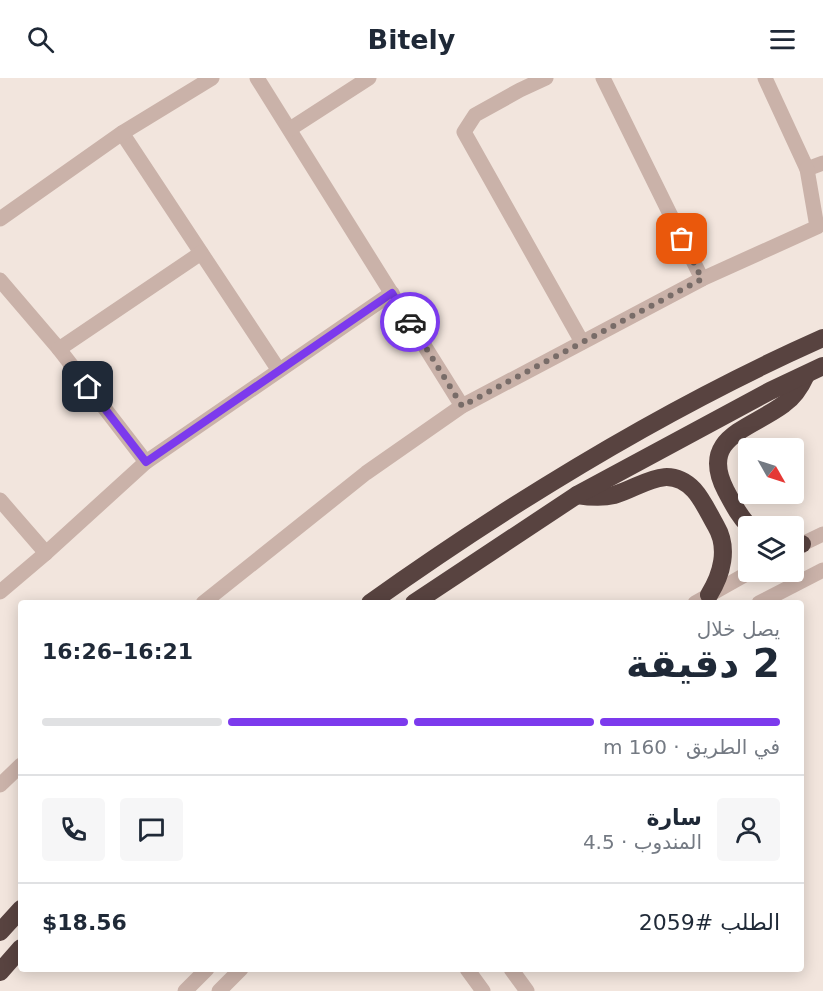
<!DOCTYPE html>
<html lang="ar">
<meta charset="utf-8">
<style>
:root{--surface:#fff;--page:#f6f6f7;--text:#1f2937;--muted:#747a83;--line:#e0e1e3;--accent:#7c3aed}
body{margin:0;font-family:"DejaVu Sans",Vazirmatn,sans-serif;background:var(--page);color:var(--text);direction:rtl;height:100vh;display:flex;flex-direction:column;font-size:22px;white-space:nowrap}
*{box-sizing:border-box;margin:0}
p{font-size:20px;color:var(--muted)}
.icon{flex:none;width:33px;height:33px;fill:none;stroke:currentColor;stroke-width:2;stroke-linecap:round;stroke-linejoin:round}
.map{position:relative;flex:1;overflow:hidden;direction:ltr}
.drawer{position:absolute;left:18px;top:522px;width:786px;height:372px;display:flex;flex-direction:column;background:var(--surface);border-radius:6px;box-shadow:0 3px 15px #0003;direction:rtl}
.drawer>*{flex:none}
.needle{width:39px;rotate:129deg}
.tools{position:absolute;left:738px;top:360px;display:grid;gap:12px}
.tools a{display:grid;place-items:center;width:66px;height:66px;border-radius:6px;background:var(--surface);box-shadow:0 3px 15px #0003;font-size:30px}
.pin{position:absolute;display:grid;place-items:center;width:51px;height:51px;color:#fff;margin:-26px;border-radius:12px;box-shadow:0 3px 9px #0006}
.courier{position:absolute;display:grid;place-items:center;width:60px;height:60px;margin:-30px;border:4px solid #7c3aed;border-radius:50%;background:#fff;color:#222;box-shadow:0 2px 8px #0007}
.headline em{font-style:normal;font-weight:700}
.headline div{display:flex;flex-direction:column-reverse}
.headline{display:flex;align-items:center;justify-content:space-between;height:102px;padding:0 24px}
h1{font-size:39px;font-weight:700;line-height:45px}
.bar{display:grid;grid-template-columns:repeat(4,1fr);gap:9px 6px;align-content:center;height:72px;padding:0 24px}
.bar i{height:8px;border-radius:4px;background:var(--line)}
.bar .on{background:var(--accent)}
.bar p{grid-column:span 4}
.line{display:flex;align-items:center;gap:15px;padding:0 24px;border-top:2px solid var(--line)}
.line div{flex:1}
.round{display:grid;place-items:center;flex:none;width:63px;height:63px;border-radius:6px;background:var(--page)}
header{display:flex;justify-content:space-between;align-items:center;height:78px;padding:0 24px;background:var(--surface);font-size:27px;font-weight:700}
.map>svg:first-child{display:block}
</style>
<header><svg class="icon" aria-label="menu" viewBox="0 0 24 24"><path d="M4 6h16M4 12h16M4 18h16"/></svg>Bitely<svg class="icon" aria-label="search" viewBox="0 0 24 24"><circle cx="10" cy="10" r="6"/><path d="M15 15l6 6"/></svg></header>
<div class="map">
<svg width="823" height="913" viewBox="0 0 823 913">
<rect width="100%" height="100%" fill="#f2e5dd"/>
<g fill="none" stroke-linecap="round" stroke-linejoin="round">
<g stroke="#cab2a9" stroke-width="15">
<path d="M257 0 462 328"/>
<path d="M546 0 520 12 475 37 464 54 582 264"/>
<path d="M603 0 702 201"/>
<path d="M765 0 807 91 823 85"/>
<path d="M290 51 369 0"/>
<path d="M122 55 278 291"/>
<path d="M0 141 122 55 212 0"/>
<path d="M0 202 59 271 146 384"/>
<path d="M59 271 201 175"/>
<path d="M0 422 46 475"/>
<path d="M794 470 823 456"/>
<path d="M0 514 46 475 146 384 392 215"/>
<path d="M203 525 366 395 462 328 702 201 817 149 807 91"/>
<path d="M695 525 750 494"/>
<path d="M759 525 823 492"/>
<path d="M0 707 21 687"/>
<path d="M467 891 483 913"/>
<path d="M511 891 527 913"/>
<path d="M185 913 207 891"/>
<path d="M219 913 241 891"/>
</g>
<g stroke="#584340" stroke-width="18">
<path d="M577 417C590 419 602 420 614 417 642 409 667 384 694 412 703 422 709 436 716 448 729 470 722 496 709 517"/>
<path d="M749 448C739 438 733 426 726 413 698 359 749 352 784 326 794 319 801 308 806 297"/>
<path d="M794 466H802"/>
<path d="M370 525C512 424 663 331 823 260"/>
<path d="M414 525 577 417 770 313 823 288"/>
<path d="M0 854 21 831"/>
<path d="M0 894 21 870"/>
</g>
</g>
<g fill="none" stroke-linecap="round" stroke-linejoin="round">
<path stroke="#786c68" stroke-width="6" stroke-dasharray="0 10.8" d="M410 244 462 328 702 201 682 161"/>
<path stroke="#7c3aed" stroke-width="8" d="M88 309 146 384 392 215 410 244"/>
</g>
</svg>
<div class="tools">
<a><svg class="needle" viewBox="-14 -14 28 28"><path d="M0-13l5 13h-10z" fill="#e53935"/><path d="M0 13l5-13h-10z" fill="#747a83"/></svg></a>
<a><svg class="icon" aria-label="layers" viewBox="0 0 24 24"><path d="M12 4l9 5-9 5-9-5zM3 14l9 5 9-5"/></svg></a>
</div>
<div class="pin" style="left:682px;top:161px;background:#ea580c"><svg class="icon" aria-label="bag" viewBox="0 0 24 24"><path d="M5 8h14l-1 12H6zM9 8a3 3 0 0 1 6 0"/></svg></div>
<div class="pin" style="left:88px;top:309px;background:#1f2937"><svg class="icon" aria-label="home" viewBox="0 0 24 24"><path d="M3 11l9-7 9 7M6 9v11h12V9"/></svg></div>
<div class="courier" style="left:410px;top:244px"><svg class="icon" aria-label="car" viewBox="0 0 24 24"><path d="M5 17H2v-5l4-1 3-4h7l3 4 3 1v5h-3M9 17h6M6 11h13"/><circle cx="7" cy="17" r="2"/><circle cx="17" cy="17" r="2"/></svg></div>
<section class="drawer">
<div class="headline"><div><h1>2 دقيقة</h1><p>يصل خلال</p></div><em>16:21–16:26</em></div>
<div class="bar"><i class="on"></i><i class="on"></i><i class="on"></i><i></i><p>في الطريق · 160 m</p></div>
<div class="line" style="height:108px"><a class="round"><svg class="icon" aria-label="person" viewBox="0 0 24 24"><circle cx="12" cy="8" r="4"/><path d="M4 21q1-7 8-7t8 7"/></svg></a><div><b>سارة</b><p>المندوب · 4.5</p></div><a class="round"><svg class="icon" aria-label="chat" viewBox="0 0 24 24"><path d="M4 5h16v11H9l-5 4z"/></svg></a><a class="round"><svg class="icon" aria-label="phone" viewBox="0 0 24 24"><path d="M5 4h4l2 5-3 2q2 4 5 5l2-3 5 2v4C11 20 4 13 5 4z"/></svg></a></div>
<div class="line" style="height:78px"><div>الطلب #2059</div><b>$18.56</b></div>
</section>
</div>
